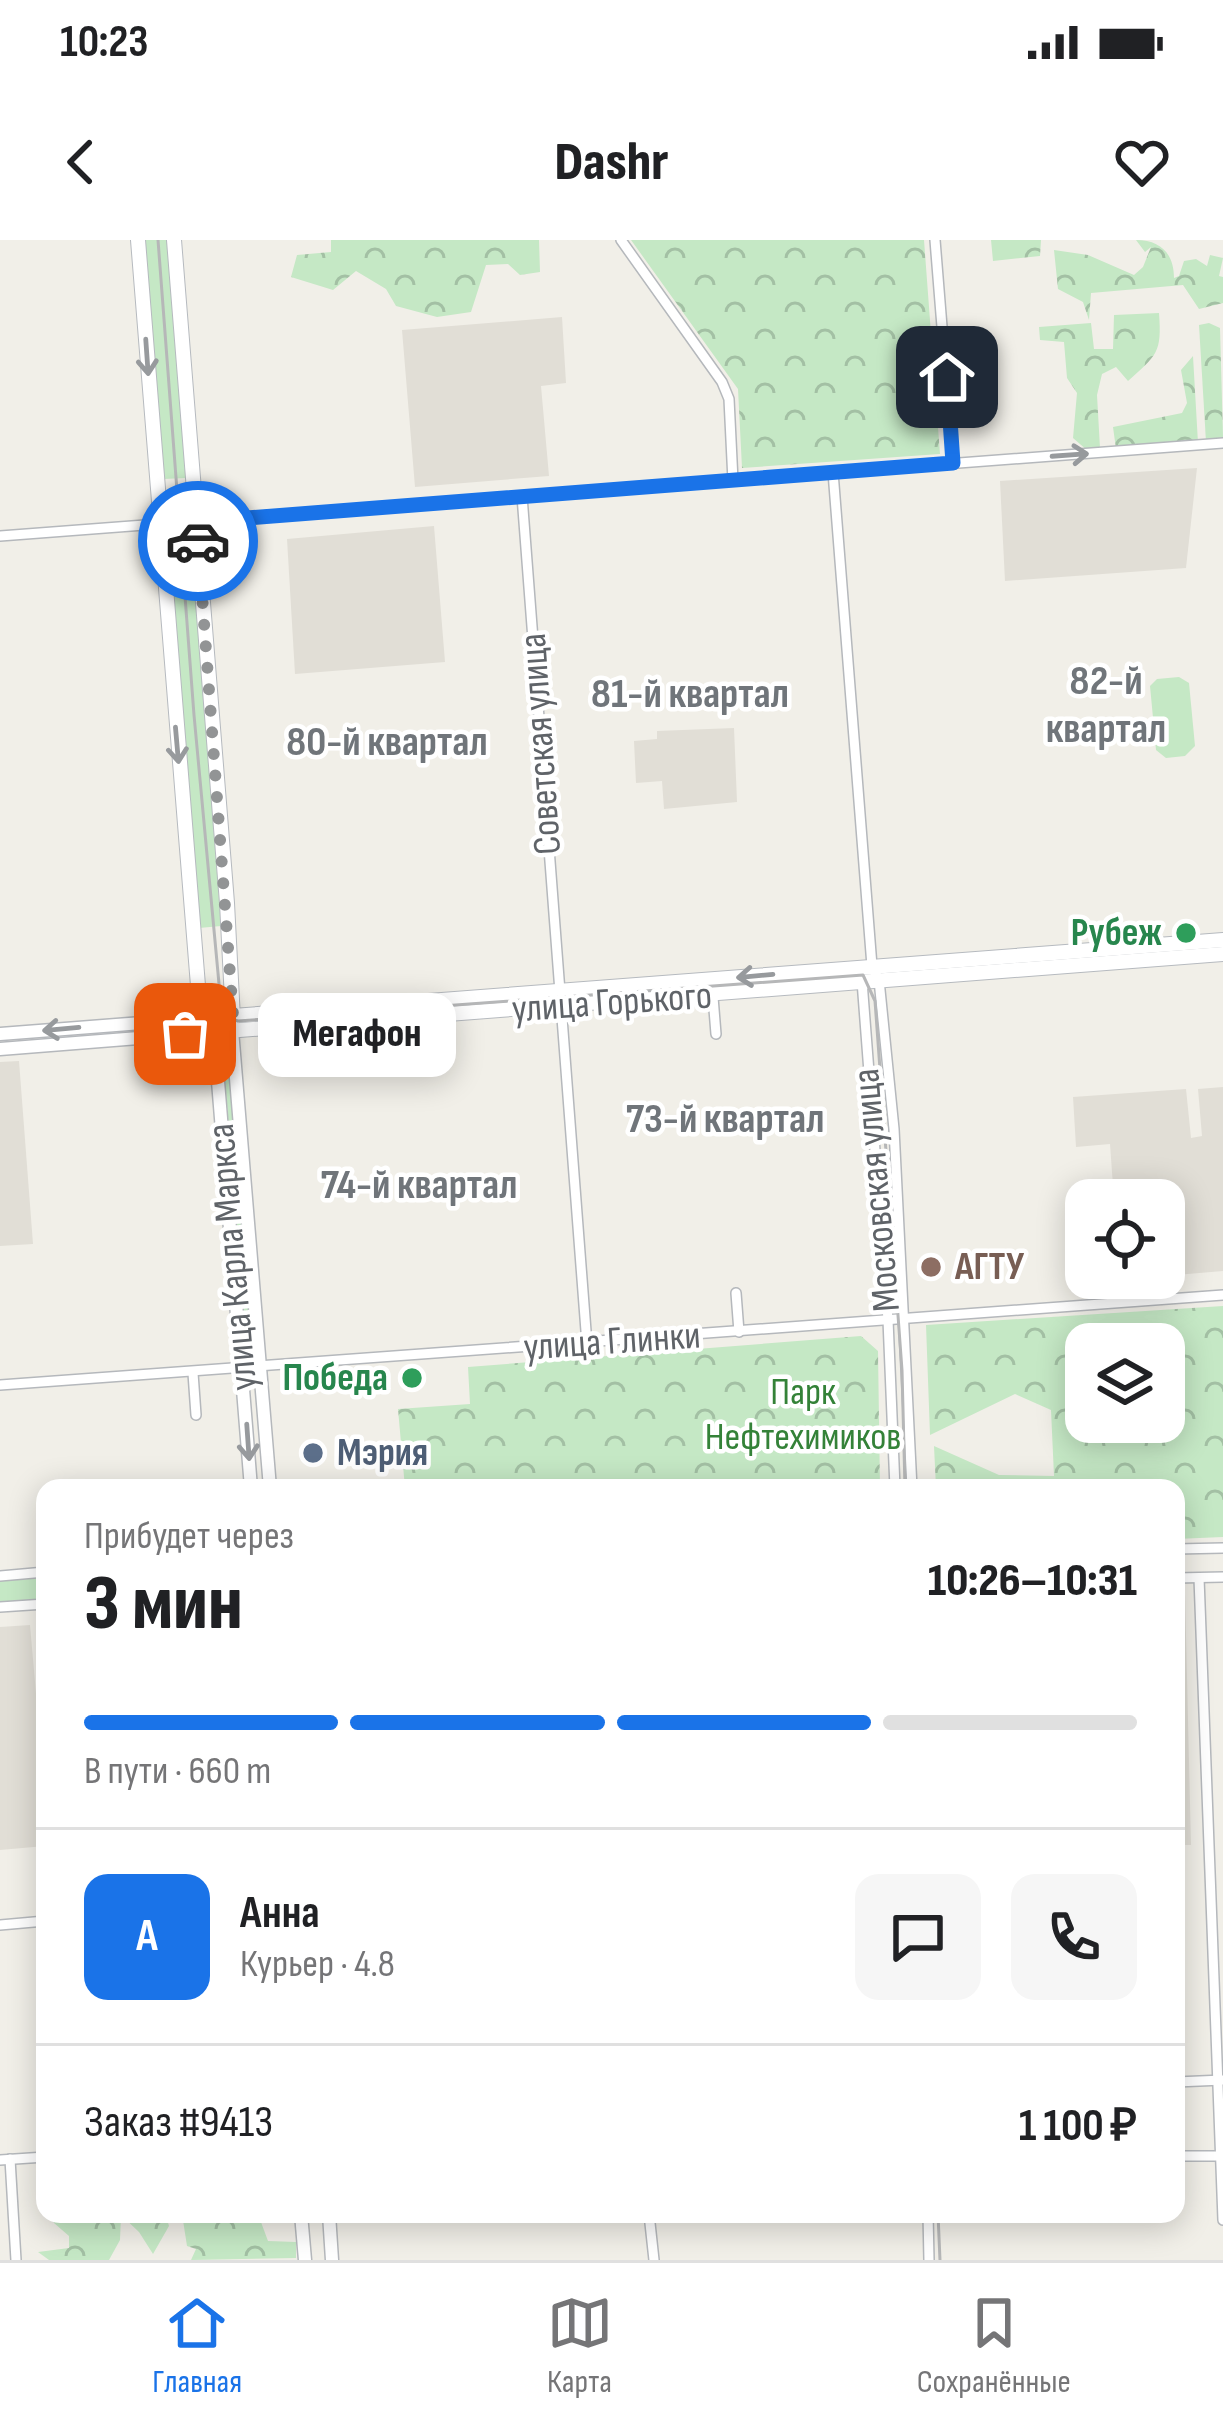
<!DOCTYPE html>
<html lang="ru">
<meta charset="utf-8">
<style>
:root{--surface:#fff;--page:#f6f6f6;--text:#202124;--muted:#757577;--line:#e0e0e0;--accent:#1a73e8}
body{margin:0;font-family:"Sofia Sans Condensed",sans-serif;background:var(--page);color:var(--text);height:100vh;display:flex;flex-direction:column;font-size:45px;white-space:nowrap}
*{box-sizing:border-box;margin:0}
p{font-size:39px;color:var(--muted)}
.icon{flex:none;width:66px;height:66px;fill:none;stroke:currentColor;stroke-width:2;stroke-linecap:round;stroke-linejoin:round}
.map{position:relative;flex:1;overflow:hidden}
.drawer{position:absolute;left:36px;top:1239px;width:1149px;height:744px;display:flex;flex-direction:column;background:var(--surface);border-radius:24px;box-shadow:0 6px 30px #0003}
.drawer>*{flex:none}
.tools{position:absolute;left:1065px;top:939px;display:grid;gap:24px}
.tools a{display:grid;place-items:center;width:120px;height:120px;border-radius:24px;background:var(--surface);box-shadow:0 6px 30px #0003;font-size:60px}
.pin{position:absolute;display:grid;place-items:center;width:102px;height:102px;color:#fff;margin:-51px;border-radius:24px;box-shadow:0 6px 18px #0006}
.courier{position:absolute;display:grid;place-items:center;width:120px;height:120px;margin:-60px;border:9px solid #1a73e8;border-radius:50%;background:#fff;color:#222;box-shadow:0 3px 15px #0007}
.bubble{position:absolute;height:84px;border-radius:24px;background:var(--surface);box-shadow:0 6px 30px #0003;font-size:39px;font-weight:800;line-height:84px;text-align:center}
.head em{font-style:normal;font-weight:800}
.head div{display:flex;flex-direction:column-reverse}
.head{display:flex;align-items:center;justify-content:space-between;height:204px;padding:0 48px}
h1{font-size:78px;font-weight:800;line-height:90px}
.bar{display:grid;grid-template-columns:repeat(4,1fr);gap:18px 12px;align-content:center;height:144px;padding:0 48px}
.bar i{height:15px;border-radius:9px;background:var(--line)}
.bar .current{background:var(--accent)}
.bar p{grid-column:span 4}
.line{display:flex;align-items:center;gap:30px;padding:0 48px;border-top:3px solid var(--line)}
.line div{flex:1}
.round{display:grid;place-items:center;flex:none;width:126px;height:126px;border-radius:24px;background:var(--page)}
.status{display:flex;justify-content:space-between;align-items:center;height:84px;padding:0 60px;background:var(--surface);direction:ltr}
.status svg{height:33px;fill:currentColor}
header{display:flex;justify-content:space-between;align-items:center;height:156px;padding:0 48px;background:var(--surface);font-size:54px;font-weight:800}
.menu{display:flex;justify-content:space-around;align-items:center;height:168px;border-top:3px solid var(--line);background:var(--surface);font-size:33px;color:var(--muted)}
.menu a{display:grid;justify-items:center;gap:6px}
.menu .current{color:var(--accent)}
.map>svg:first-child{display:block}
</style>
<div class="status"><b>10:23</b><svg viewBox="0 0 49 12"><path d="M0 12V9h3v3zM5 12V6h3v6zM10 12V3h3v9zM15 12V0h3v12zM26 1h20v11H26zM47 4h2v5h-2z"/></svg></div>
<header><svg class="icon" aria-label="back" viewBox="0 0 24 24"><path d="M15 5l-7 7 7 7"/></svg>Dashr<svg class="icon" aria-label="heart" viewBox="0 0 24 24"><path d="M12 20l-8-8c-3-5 5-10 8-4 3-6 11-1 8 4z"/></svg></header>
<div class="map">
<svg width="1223" height="2020" viewBox="0 0 1223 2020">
<defs>
<pattern id="forest-crowns" width="20" height="18" patternUnits="userSpaceOnUse" patternTransform="scale(3)"><rect width="20" height="18" fill="#c5e8c5"/><path d="M2 6a3 3 0 1 1 6 0M12 15a3 3 0 1 1 6 0" fill="none" stroke="#a3c0a4"/></pattern>
</defs>
<rect width="100%" height="100%" fill="#f1efe8"/>
<g fill="#e1ded6">
<path d="M562 77 566 143 541 146 549 236 415 247 402 90Z"/>
<path d="M1197 228 1186 328 1005 341 1000 241Z"/>
<path d="M434 286 445 422 295 434 287 299Z"/>
<path d="M734 488 737 562 664 569 662 541 636 543 634 501 657 499V491Z"/>
<path d="M19 821 33 1004 0 1006V822Z"/>
<path d="M1223 847V1031L1164 1036V960H1114L1110 904 1076 907 1073 857 1186 849 1191 898 1202 896 1198 849Z"/>
<path d="M1176 1354H1185L1191 1605H1176Z"/>
<path d="M30 1385 45 1556V1606L0 1610V1387Z"/>
</g>
<g fill="#c5e8c5">
<path d="M144 0H168L187 238 163 239Z"/>
<path d="M194 329 221 686 199 688 169 330Z"/>
<path d="M1179 437 1189 443 1195 506 1185 516 1166 518 1156 510 1150 446 1157 439Z"/>
<path d="M222 803H228L253 1121H248Z"/>
<path d="M45 1338V1359L0 1362V1341Z"/>
</g>
<g fill="url(#forest-crowns)" fill-rule="evenodd">
<path d="M331 0H539L540 32 520 35 508 24 486 25 471 72 437 77 396 66 386 49 356 31 333 50 291 37 297 15 331 12Z"/>
<path d="M631 0H924L940 214 742 228 738 149Z"/>
<path d="M991 0H1041L1040 16 993 21Z"/>
<path d="M1136 0C1161 0 1174 14 1174 38L1179 36 1184 21 1196 19 1207 26 1210 15 1223 18 1219 36 1223 37V63L1199 69 1183 45 1091 53 1089 80 1083 62 1058 49 1054 10 1088 15 1134 35 1143 27 1151 7 1145 12Z"/>
<path d="M1159 73C1162 113 1157 115 1128 141L1116 127 1102 134 1097 155 1100 208 1088 211 1073 198 1077 153 1067 138 1064 102 1040 100 1039 87 1091 83 1094 109H1113L1114 75Z"/>
<path d="M1209 83 1220 88 1223 197 1206 202 1199 85Z"/>
<path d="M1193 116 1198 203 1116 209 1113 187 1182 173 1187 163 1181 130Z"/>
<path d="M1223 1066V1297L1176 1299V1248H936L934 1206 999 1235 1054 1236 1051 1170 1015 1154 930 1195 926 1085ZM1086 1104H1164V1182H1086Z"/>
<path d="M861 1096 878 1111 880 1248H405L398 1169 470 1164 468 1127Z"/>
<path d="M53 1974H159L166 1976 169 1986 153 2014 139 1992 121 1975 120 2000 109 2020H49L38 2012 69 2008V1996L54 1983Z"/>
<path d="M182 1974H258L268 2001 296 2002V2018L191 2020 196 2009 187 2006Z"/>
</g>
<g fill="none" stroke-linecap="round" stroke-linejoin="round">
<defs>
<g id="minor">
<path d="M621 0 722 142 729 159 733 241"/>
<path d="M935 0 953 223"/>
<path d="M833 232 872 726 879 740 894 889 912 1248"/>
<path d="M522 256 587 1104"/>
<path d="M0 296 1223 203"/>
<path d="M862 741 888 1080 895 1248"/>
<path d="M713 757 716 794"/>
<path d="M736 1053 739 1092"/>
<path d="M193 1133 196 1175"/>
<path d="M0 1145 1223 1055"/>
<path d="M1176 1309 1223 1308"/>
<path d="M0 1336 45 1332"/>
<path d="M1176 1338 1223 1337"/>
<path d="M1199 1338 1223 1980"/>
<path d="M0 1367 45 1364"/>
<path d="M0 1685 45 1681"/>
<path d="M1176 1842 1223 1840"/>
<path d="M1176 1916H1221"/>
<path d="M10 1919 16 2020"/>
<path d="M0 1920 45 1917"/>
<path d="M649 1974 654 2020"/>
<path d="M928 1974 929 2020"/>
</g>
<g id="tertiary">
<path d="M232 790 270 1248"/>
<path d="M0 794 206 778"/>
<path d="M0 809 214 792 251 1248"/>
<path d="M301 1974 305 2020"/>
<path d="M329 1974 332 2020"/>
</g>
<g id="secondary">
<path d="M138 0 199 758 214 792 1223 714"/>
<path d="M174 0 227 663 233 779"/>
<path d="M206 778 1223 700"/>
</g>
</defs>
<use href="#minor" stroke="#b5b8bc" stroke-width="12"/>
<use href="#tertiary" stroke="#b5b8bc" stroke-width="15"/>
<use href="#secondary" stroke="#b6babf" stroke-width="16"/>
<use href="#minor" stroke="#fff" stroke-width="9"/>
<use href="#tertiary" stroke="#fff" stroke-width="12"/>
<use href="#secondary" stroke="#fff" stroke-width="14"/>
<g stroke="#b6b7b8" stroke-width="3">
<path d="M158 0 194 475 222 776 238 781 863 735 875 761 902 1130 905 1248"/>
<path d="M938 1974 940 2020"/>
</g>
</g>
<defs><path id="oneway-shaft" d="M-6 0H5M1.5-3L5.5 0L1.5 3" fill="none" stroke-width="1.6" stroke-linecap="round" stroke-linejoin="round" transform="scale(3)"/></defs>
<g stroke="#979a9d">
<use href="#oneway-shaft" transform="translate(147 117) rotate(86)"/>
<use href="#oneway-shaft" transform="translate(1070 215) rotate(-4)"/>
<use href="#oneway-shaft" transform="translate(177 505) rotate(85)"/>
<use href="#oneway-shaft" transform="translate(755 736) rotate(175)"/>
<use href="#oneway-shaft" transform="translate(61 789) rotate(175)"/>
<use href="#oneway-shaft" transform="translate(248 1202) rotate(86)"/>
</g>
<g fill="none" stroke-linecap="round" stroke-linejoin="round">
<path stroke="#929495" stroke-width="12" stroke-dasharray="0 21.6" d="M185 794 232 790 233 775 198 301"/>
<path stroke="#1a73e8" stroke-width="15" d="M198 301 196 282 953 223 947 137"/>
</g>
<g fill="#2e9e5b" stroke="#fff" stroke-width="4.5">
<circle cx="1186" cy="693" r="12"/>
<circle cx="412" cy="1138" r="12"/>
</g>
<circle fill="#8d6e63" stroke="#fff" stroke-width="4.5" cx="931" cy="1027" r="12"/>
<circle fill="#5c6f8a" stroke="#fff" stroke-width="4.5" cx="313" cy="1213" r="12"/>
<g text-anchor="middle" dominant-baseline="central" stroke-width="9" stroke-linejoin="round" paint-order="stroke">
<g font-size="39" fill="#5f6368" stroke="#fff">
<text transform="translate(541 504) rotate(-94)">Советская улица</text>
<text transform="translate(612 763) rotate(-4)">улица Горького</text>
<text transform="translate(877 950) rotate(-95)">Московская улица</text>
<text transform="translate(233 1017) rotate(-95)">улица Карла Маркса</text>
<text transform="translate(612 1102) rotate(-4)">улица Глинки</text>
</g>
<g font-size="39" font-weight="bold" fill="#27864d" stroke="#fff" text-anchor="end">
<text x="1162" y="693">Рубеж</text>
<text x="388" y="1138">Победа</text>
</g>
<g font-size="39" font-weight="bold" fill="#785e54" stroke="#fff" text-anchor="start">
<text x="955" y="1027">АГТУ</text>
</g>
<g font-size="39" fill="#348238" stroke="#fff">
<text x="803" y="1152">Парк<tspan x="803" dy="45">Нефтехимиков</tspan></text>
</g>
<g font-size="39" font-weight="bold" fill="#4e5e75" stroke="#fff" text-anchor="start">
<text x="337" y="1213">Мэрия</text>
</g>
<g font-size="42" font-weight="bold" fill="#70757a" stroke="#fff">
<text x="1106" y="441">82-й<tspan x="1106" dy="48">квартал</tspan></text>
<text x="690" y="454">81-й квартал</text>
<text x="387" y="502">80-й квартал</text>
<text x="725" y="879">73-й квартал</text>
<text x="419" y="945">74-й квартал</text>
</g>
</g>
</svg>
<div class="tools">
<a><svg class="icon" aria-label="locate" viewBox="0 0 24 24"><circle cx="12" cy="12" r="6"/><path d="M12 2v4M12 18v4M2 12h4M18 12h4"/></svg></a>
<a><svg class="icon" aria-label="layers" viewBox="0 0 24 24"><path d="M12 4l9 5-9 5-9-5zM3 14l9 5 9-5"/></svg></a>
</div>
<div class="pin" style="left:185px;top:794px;background:#ea580c"><svg class="icon" aria-label="bag" viewBox="0 0 24 24"><path d="M5 8h14l-1 12H6zM9 8a3 3 0 0 1 6 0"/></svg></div>
<div class="pin" style="left:947px;top:137px;background:#1f2937"><svg class="icon" aria-label="home" viewBox="0 0 24 24"><path d="M3 11l9-7 9 7M6 9v11h12V9"/></svg></div>
<div class="courier" style="left:198px;top:301px"><svg class="icon" aria-label="car" viewBox="0 0 24 24"><path d="M5 17H2v-5l4-1 3-4h7l3 4 3 1v5h-3M9 17h6M6 11h13"/><circle cx="7" cy="17" r="2"/><circle cx="17" cy="17" r="2"/></svg></div>
<div class="bubble" style="left:258px;top:753px;width:198px">Мегафон</div>
<section class="drawer">
<div class="head"><div><h1>3 мин</h1><p>Прибудет через</p></div><em>10:26–10:31</em></div>
<div class="bar"><i class="current"></i><i class="current"></i><i class="current"></i><i></i><p>В пути · 660 m</p></div>
<div class="line" style="height:216px"><b class="round" style="background:var(--accent);color:#fff">А</b><div><b>Анна</b><p>Курьер · 4.8</p></div><a class="round"><svg class="icon" aria-label="chat" viewBox="0 0 24 24"><path d="M4 5h16v11H9l-5 4z"/></svg></a><a class="round"><svg class="icon" aria-label="phone" viewBox="0 0 24 24"><path d="M5 4h4l2 5-3 2q2 4 5 5l2-3 5 2v4C11 20 4 13 5 4z"/></svg></a></div>
<div class="line" style="height:156px"><div>Заказ #9413</div><b>1 100 ₽</b></div>
</section>
</div>
<nav class="menu">
<a class="current"><svg class="icon" aria-label="home" viewBox="0 0 24 24"><path d="M3 11l9-7 9 7M6 9v11h12V9"/></svg>Главная</a>
<a><svg class="icon" aria-label="map" viewBox="0 0 24 24"><path d="M3 6l6-2 6 2 6-2v14l-6 2-6-2-6 2zM9 4v14M15 6v14"/></svg>Карта</a>
<a><svg class="icon" aria-label="saved" viewBox="0 0 24 24"><path d="M7 4h10v16l-5-4-5 4z"/></svg>Сохранённые</a>
</nav>
